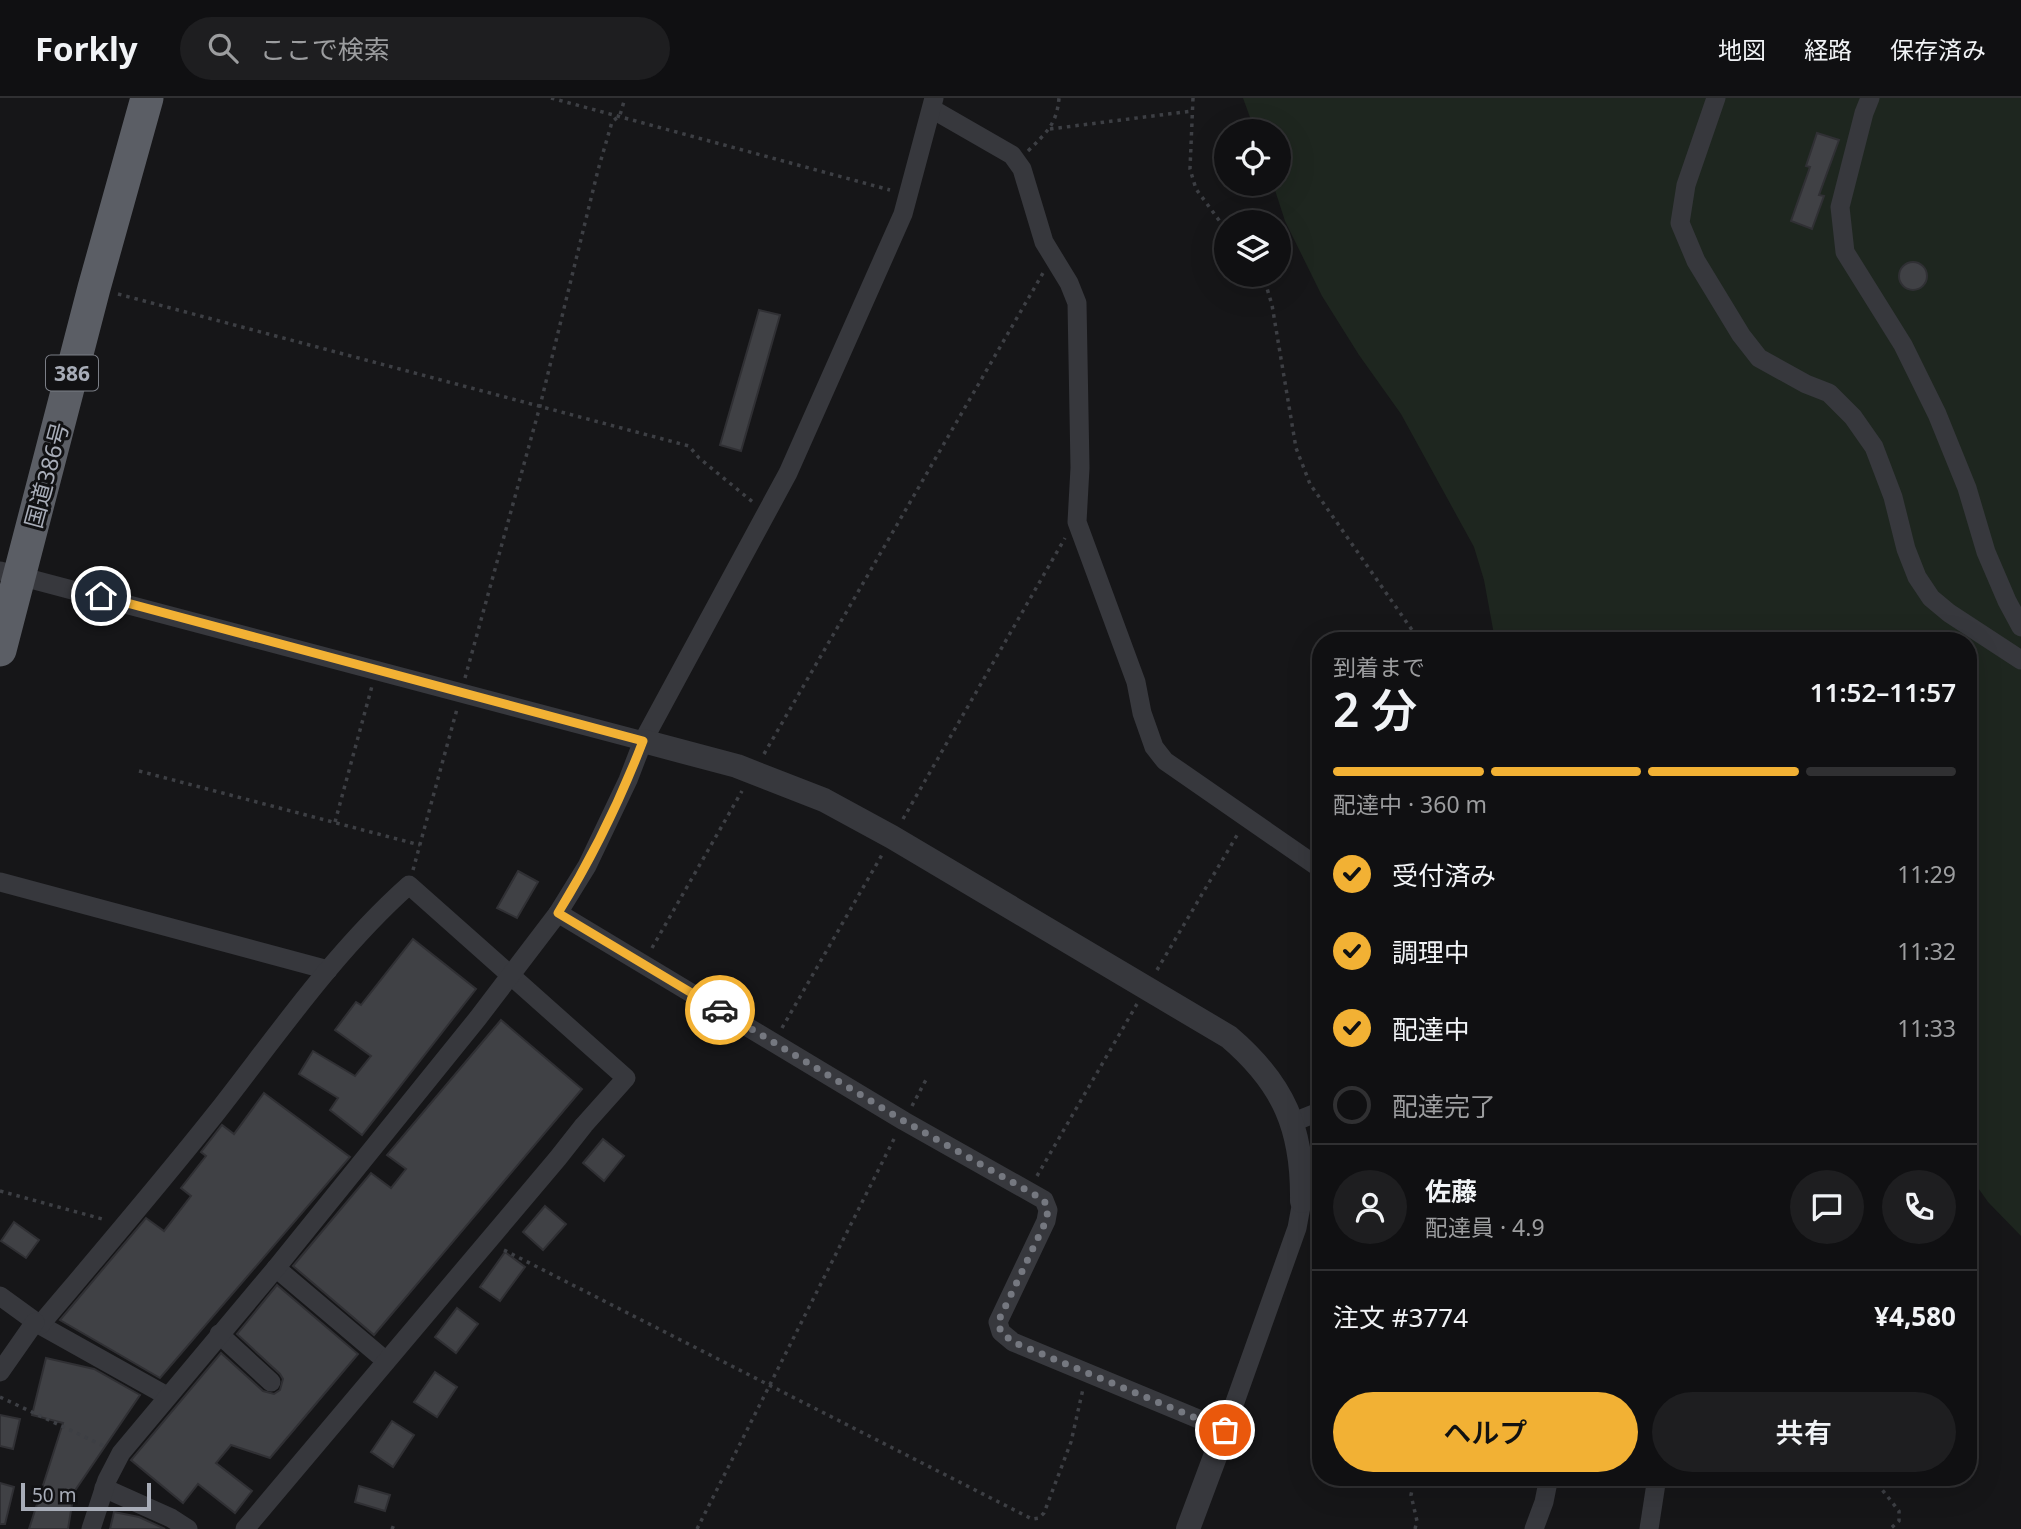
<!DOCTYPE html>
<html lang="ja">
<meta charset="utf-8">
<style>
:root{--surface:#101012;--page:#1e1e20;--text:#f1f3f6;--muted:#9c9d9f;--line:#303032;--accent:#f2b134}
body{margin:0;font-family:"Noto Sans","Noto Sans JP",sans-serif;background:var(--page);color:var(--text);height:100vh;display:flex;flex-direction:column;font-size:26px;white-space:nowrap}
*{box-sizing:border-box;margin:0}
p{font-size:23px;color:var(--muted)}
.icon{flex:none;width:38px;height:38px;fill:none;stroke:currentColor;stroke-width:2;stroke-linecap:round;stroke-linejoin:round}
.map{position:relative;flex:1;overflow:hidden}
.side{position:absolute;left:1312px;top:534px;width:665px;height:854px;display:flex;flex-direction:column;background:var(--surface);border-radius:28px;box-shadow:0 7px 28px #0002,0 0 0 2px var(--line)}
.side>*{flex:none}
.tools{position:absolute;left:1214px;top:21px;display:grid;gap:14px}
.tools a{display:grid;place-items:center;width:77px;height:77px;border-radius:50%;background:var(--surface);box-shadow:0 7px 28px #0002,0 0 0 2px var(--line);font-size:35px}
.scale{position:absolute;left:21px;bottom:18px;width:130px;box-sizing:border-box;padding-left:7px;border:4px solid #a8adb8;border-top:0;font-size:19px;line-height:24px;white-space:nowrap;color:#a8adb8;-webkit-text-stroke:5px #111113;paint-order:stroke}
.pin{position:absolute;display:grid;place-items:center;width:60px;height:60px;color:#fff;margin:-30px;border:4px solid #fff;border-radius:50%;box-shadow:0 2px 7px #0007}
.courier{position:absolute;display:grid;place-items:center;width:70px;height:70px;margin:-35px;border:5px solid #f2b134;border-radius:50%;background:#fff;color:#222;box-shadow:0 2px 9px #0007}
.overview em{font-style:normal;font-weight:600}
.overview div{display:flex;flex-direction:column-reverse}
.overview{display:flex;align-items:center;justify-content:space-between;height:119px;padding:0 21px}
h1{font-size:46px;font-weight:600;line-height:52px}
.bar{display:grid;grid-template-columns:repeat(4,1fr);gap:10px 7px;align-content:center;height:84px;padding:0 21px}
.bar i{height:9px;border-radius:5px;background:var(--line)}
.bar .on{background:var(--accent)}
.bar p{grid-column:span 4}
.line{display:flex;align-items:center;gap:18px;padding:0 21px;border-top:2px solid var(--line)}
.line div{flex:1}
.round{display:grid;place-items:center;flex:none;width:74px;height:74px;border-radius:37px;background:var(--page)}
ol{padding:0 21px;list-style:none}
li{display:flex;align-items:center;gap:21px;height:77px}
li p{margin-inline-start:auto}
li .icon{padding:7px;border-radius:50%;background:var(--accent);color:#111;stroke-width:4}
li:last-child{color:var(--muted)}
li i{width:38px;height:38px;border:4px solid var(--line);border-radius:50%}
.primary-button{display:flex;gap:14px;margin-top:auto;padding:14px 21px}
.primary-button a{flex:1;height:80px;border-radius:42px;background:var(--accent);color:#111;font-size:28px;font-weight:600;line-height:80px;text-align:center}
.primary-button a+a{background:var(--page);color:var(--text)}
header{display:flex;align-items:center;gap:42px;box-sizing:border-box;height:98px;padding:0 35px;background:var(--surface);border-bottom:2px solid var(--line)}
header strong{font-size:33px}
nav{display:flex;gap:38px;margin-inline-start:auto;font-size:24px}
.search{width:490px;height:63px;background:var(--page);display:flex;align-items:center;gap:18px;box-sizing:border-box;padding:0 24px;border-radius:38px;color:var(--muted);font-size:26px}
.map>svg:first-child{display:block}
</style>
<header>
<strong>Forkly</strong>
<div class="search"><svg class="icon" aria-label="search" viewBox="0 0 24 24"><circle cx="10" cy="10" r="6"/><path d="M15 15l6 6"/></svg>ここで検索</div>
<nav><a>地図</a><a>経路</a><a>保存済み</a></nav>
</header>
<div class="map">
<svg width="2021" height="1431" viewBox="0 0 2021 1431">
<rect width="100%" height="100%" fill="#161618"/>
<path fill="#1e261f" d="M1243 0H2021V1138L1988 1104 1969 1077V542H1495L1484 482 1474 449 1401 316 1359 257 1322 198 1285 123 1273 86H1279V33H1255Z"/>
<g fill="#404145" stroke="#303034" stroke-width="2">
<path d="M1817 35 1839 42 1819 97 1824 98 1812 131 1791 123 1810 69 1806 68Z"/>
<circle cx="1913" cy="178" r="14"/>
<path d="M759 212 780 217 741 353 720 347Z"/>
<path d="M518 773 538 784 517 820 497 810Z"/>
<path d="M413 841 476 891 362 1037 330 1012 338 1000 299 976 313 953 355 978 371 958 335 932 356 904 361 907Z"/>
<path d="M501 922 582 991 374 1237 293 1168 371 1075 391 1090 406 1071 387 1057Z"/>
<path d="M264 995 350 1059 160 1280 60 1222 146 1120 164 1133 191 1098 181 1090 206 1058 201 1054 222 1027 234 1036Z"/>
<path d="M603 1041 624 1058 604 1083 583 1065Z"/>
<path d="M545 1108 566 1126 543 1152 523 1134Z"/>
<path d="M14 1124 39 1142 26 1160 1 1143Z"/>
<path d="M505 1154 525 1169 500 1203 480 1189Z"/>
<path d="M277 1187 358 1256 270 1360 231 1347 216 1365 252 1393 235 1415 198 1386 183 1405 131 1362 221 1255 263 1293 274 1296 280 1292 283 1281 280 1276 237 1236Z"/>
<path d="M457 1210 478 1226 456 1255 435 1239Z"/>
<path d="M46 1260 94 1271 140 1297 74 1394 68 1431H29L63 1325 32 1317Z"/>
<path d="M435 1274 457 1289 437 1319 414 1304Z"/>
<path d="M0 1317 20 1321 13 1351 0 1348Z"/>
<path d="M392 1323 414 1337 393 1369 371 1354Z"/>
<path d="M0 1385 14 1389 5 1426H0Z"/>
<path d="M359 1388 390 1397 385 1413 355 1404Z"/>
<path d="M114 1414 139 1419 165 1431H110Z"/>
</g>
<g fill="none" stroke-linecap="round" stroke-linejoin="round">
<g stroke="#3d3f44" stroke-width="3.5" stroke-dasharray="3.5 5" stroke-linecap="butt">
<path d="M551 0 890 92"/>
<path d="M1193 0 1190 71 1196 91 1227 133"/>
<path d="M1050 31 1192 13"/>
<path d="M1028 53C1046 35 1057 26 1059 0"/>
<path d="M1259 177 1266 187 1272 207 1296 350 1310 386 1419 542"/>
<path d="M118 196 689 348 699 360 754 405"/>
<path d="M465 580 540 308 598 72 612 24 620 17 625 0"/>
<path d="M764 656 1043 175"/>
<path d="M139 673 420 747"/>
<path d="M903 721 1065 440"/>
<path d="M335 724 372 588"/>
<path d="M413 772 457 611"/>
<path d="M652 850 742 693"/>
<path d="M1157 872 1239 734"/>
<path d="M782 930 883 755"/>
<path d="M912 1008 928 978"/>
<path d="M1037 1078 1137 906"/>
<path d="M0 1093 106 1122"/>
<path d="M504 1152 1032 1421 1039 1420 1044 1415 1071 1344 1083 1291"/>
<path d="M0 1299 106 1349"/>
<path d="M1872 1379 1899 1413V1423L1890 1431"/>
<path d="M391 1429 396 1431"/>
<path d="M697 1431 895 1039"/>
<path d="M1415 1431 1417 1423 1411 1397 1415 1379"/>
</g>
<g stroke="#37383d" stroke-width="19">
<path d="M1716 0 1686 87 1680 125 1696 163 1741 237 1759 260 1806 286 1829 295 1853 319 1874 349 1893 399 1906 451 1917 479 1931 500 1949 515 2021 562"/>
<path d="M1870 0 1864 15 1840 109 1845 154 1903 247 1937 316 1967 390 1986 454 2007 503 2021 529"/>
<path d="M932 11 1012 57 1022 71 1044 144 1069 185 1077 205 1080 370 1077 424 1136 584 1142 615 1154 649 1165 663 1321 771"/>
<path d="M0 473 643 643"/>
<path d="M0 784 328 872"/>
<path d="M558 815 904 1023 1044 1102 1048 1112 1046 1123 998 1224 1001 1234 1013 1244 1225 1332 1297 1130 1302 1103"/>
<path d="M1291 1025 1321 1013"/>
<path d="M276 1170 386 1263"/>
<path d="M0 1198 40 1227 167 1298"/>
<path d="M40 1227C100 1156 160 1086 217 1014 278 936 335 853 409 787L626 980 584 1027 558 1060 245 1431"/>
<path d="M219 1236 271 1284"/>
<path d="M0 1274 35 1224"/>
<path d="M104 1390 171 1420 188 1431"/>
<path d="M91 1431 107 1382 121 1355 276 1170 478 920 558 815 587 768 628 682 643 643 788 375 903 116 934 0"/>
<path d="M1534 1431 1544 1404 1549 1379"/>
<path d="M1649 1431 1657 1379"/>
</g>
<g stroke="#37383d" stroke-width="24">
<path d="M643 643 737 668 824 702 892 739 1229 939C1284 986 1303 1031 1302 1103"/>
<path d="M1188 1431 1225 1332"/>
</g>
<path stroke="#5b5e65" stroke-width="33" d="M0 552 94 190 147 0"/>
</g>
<g fill="none" stroke-linecap="round" stroke-linejoin="round">
<path stroke="#757880" stroke-width="7" stroke-dasharray="0 12.6" d="M720 912 904 1023 1044 1102 1048 1112 1046 1123 998 1224 1001 1234 1013 1244 1225 1332"/>
<path stroke="#f2b134" stroke-width="9" d="M101 498 643 643C620 703 592 760 558 815L720 912"/>
</g>
<g text-anchor="middle" dominant-baseline="central" stroke-width="6" stroke-linejoin="round" paint-order="stroke">
<rect fill="#111113" stroke="#7b7e86" stroke-width="2" x="46" y="257.5" width="52" height="35" rx="5"/>
<g font-size="21" font-weight="bold" fill="#a8adb8">
<text x="72" y="275">386</text>
</g>
<g font-size="23" fill="#a8adb8" stroke="#111113">
<text transform="translate(46 377) rotate(-75)">国道386号</text>
</g>
</g>
</svg>
<div class="tools">
<a><svg class="icon" aria-label="locate" viewBox="0 0 24 24"><circle cx="12" cy="12" r="6"/><path d="M12 2v4M12 18v4M2 12h4M18 12h4"/></svg></a>
<a><svg class="icon" aria-label="layers" viewBox="0 0 24 24"><path d="M12 4l9 5-9 5-9-5zM3 14l9 5 9-5"/></svg></a>
</div>
<div class="scale">50 m</div>
<div class="pin" style="left:1225px;top:1332px;background:#ea580c"><svg class="icon" aria-label="bag" viewBox="0 0 24 24"><path d="M5 8h14l-1 12H6zM9 8a3 3 0 0 1 6 0"/></svg></div>
<div class="pin" style="left:101px;top:498px;background:#1f2937"><svg class="icon" aria-label="home" viewBox="0 0 24 24"><path d="M3 11l9-7 9 7M6 9v11h12V9"/></svg></div>
<div class="courier" style="left:720px;top:912px"><svg class="icon" aria-label="car" viewBox="0 0 24 24"><path d="M5 17H2v-5l4-1 3-4h7l3 4 3 1v5h-3M9 17h6M6 11h13"/><circle cx="7" cy="17" r="2"/><circle cx="17" cy="17" r="2"/></svg></div>
<section class="side">
<div class="overview"><div><h1>2 分</h1><p>到着まで</p></div><em>11:52–11:57</em></div>
<div class="bar"><i class="on"></i><i class="on"></i><i class="on"></i><i></i><p>配達中 · 360 m</p></div>
<ol>
<li><svg class="icon" aria-label="check" viewBox="0 0 24 24"><path d="M5 12l5 5 9-10"/></svg>受付済み<p>11:29</p></li>
<li><svg class="icon" aria-label="check" viewBox="0 0 24 24"><path d="M5 12l5 5 9-10"/></svg>調理中<p>11:32</p></li>
<li><svg class="icon" aria-label="check" viewBox="0 0 24 24"><path d="M5 12l5 5 9-10"/></svg>配達中<p>11:33</p></li>
<li><i></i>配達完了</li>
</ol>
<div class="line" style="height:126px"><a class="round"><svg class="icon" aria-label="person" viewBox="0 0 24 24"><circle cx="12" cy="8" r="4"/><path d="M4 21q1-7 8-7t8 7"/></svg></a><div><b>佐藤</b><p>配達員 · 4.9</p></div><a class="round"><svg class="icon" aria-label="chat" viewBox="0 0 24 24"><path d="M4 5h16v11H9l-5 4z"/></svg></a><a class="round"><svg class="icon" aria-label="phone" viewBox="0 0 24 24"><path d="M5 4h4l2 5-3 2q2 4 5 5l2-3 5 2v4C11 20 4 13 5 4z"/></svg></a></div>
<div class="line" style="height:91px"><div>注文 #3774</div><b>¥4,580</b></div>
<div class="primary-button"><a>ヘルプ</a><a>共有</a></div>
</section>
</div>
